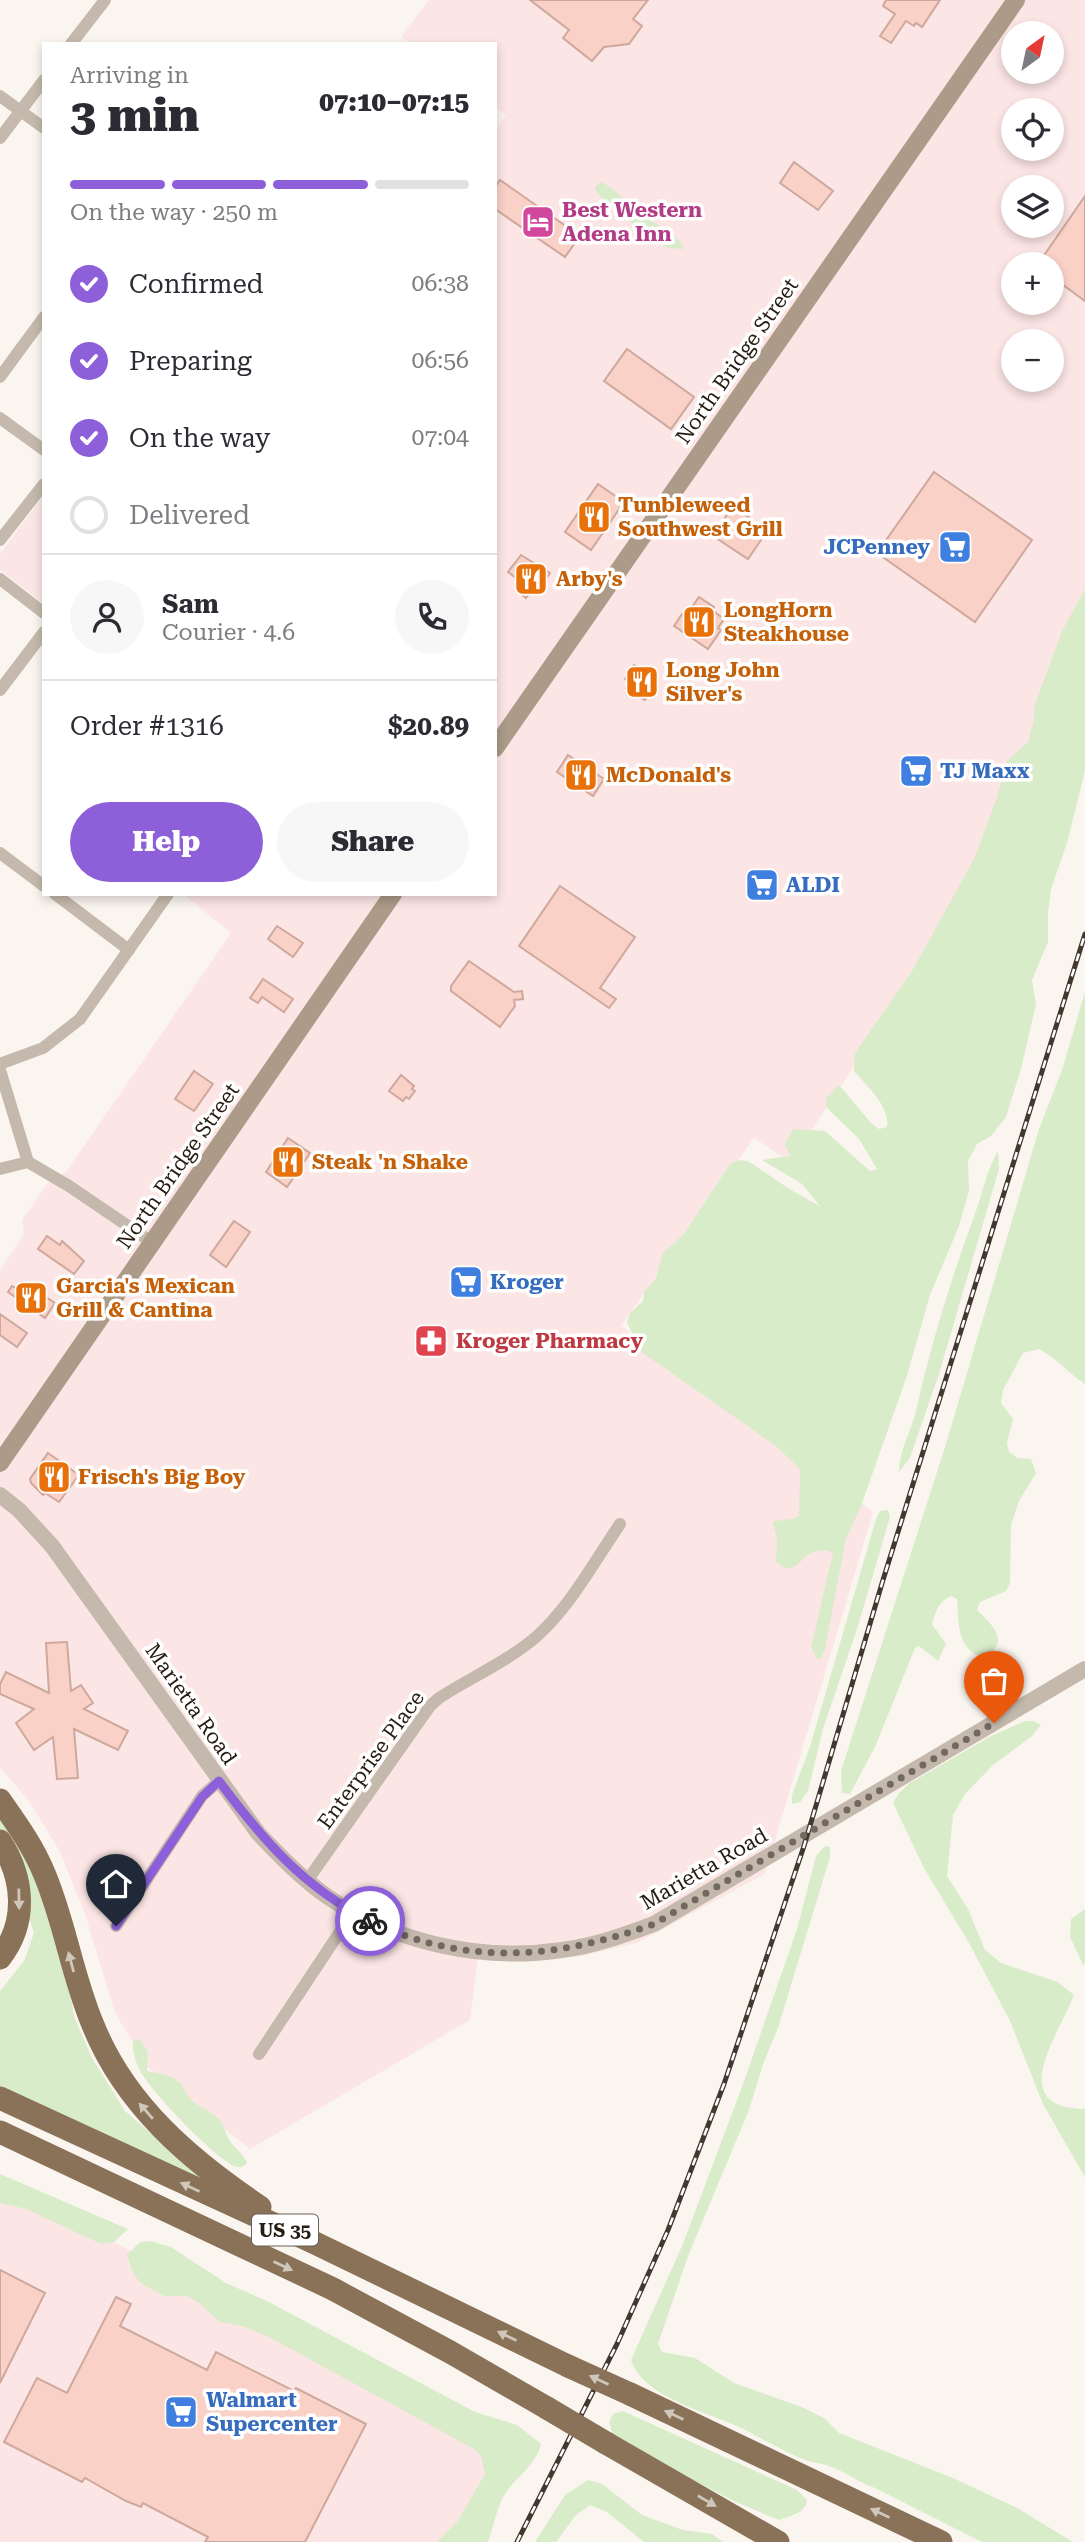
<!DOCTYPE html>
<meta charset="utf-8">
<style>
:root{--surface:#fff;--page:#f7f7f7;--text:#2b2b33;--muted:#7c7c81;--line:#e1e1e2;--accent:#8d5fd8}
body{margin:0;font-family:"Roboto Serif",serif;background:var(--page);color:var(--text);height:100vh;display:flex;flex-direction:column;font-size:26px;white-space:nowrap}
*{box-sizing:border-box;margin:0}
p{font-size:23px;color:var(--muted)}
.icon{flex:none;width:38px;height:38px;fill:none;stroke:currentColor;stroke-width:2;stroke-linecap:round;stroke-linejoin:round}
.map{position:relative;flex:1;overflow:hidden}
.side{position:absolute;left:42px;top:42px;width:455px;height:854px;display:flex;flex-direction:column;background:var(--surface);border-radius:0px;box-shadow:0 4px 10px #0003}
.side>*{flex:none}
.needle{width:46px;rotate:33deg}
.fabs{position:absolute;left:1001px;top:21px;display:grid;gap:14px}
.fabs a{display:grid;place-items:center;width:63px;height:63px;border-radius:50%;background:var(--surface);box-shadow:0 4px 10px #0003;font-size:35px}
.pin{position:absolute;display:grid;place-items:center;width:60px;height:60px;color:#fff;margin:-72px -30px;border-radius:50% 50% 50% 0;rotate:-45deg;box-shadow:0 0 7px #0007}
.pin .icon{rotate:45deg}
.courier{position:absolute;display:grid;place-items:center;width:70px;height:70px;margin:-35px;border:5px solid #8d5fd8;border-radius:50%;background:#fff;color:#222;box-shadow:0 2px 9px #0007}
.overview em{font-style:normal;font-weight:800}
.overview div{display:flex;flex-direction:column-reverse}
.overview{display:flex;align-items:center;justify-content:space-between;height:119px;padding:0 28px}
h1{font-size:46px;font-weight:800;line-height:52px}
.bar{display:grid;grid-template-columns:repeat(4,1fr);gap:10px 7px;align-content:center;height:84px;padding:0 28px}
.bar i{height:9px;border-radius:5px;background:var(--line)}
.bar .selected{background:var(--accent)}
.bar p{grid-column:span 4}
.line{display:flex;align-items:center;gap:18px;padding:0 28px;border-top:2px solid var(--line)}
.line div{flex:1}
.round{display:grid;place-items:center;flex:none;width:74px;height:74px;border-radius:37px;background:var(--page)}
ol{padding:0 28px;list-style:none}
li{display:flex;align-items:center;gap:21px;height:77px}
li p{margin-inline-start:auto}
li .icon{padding:7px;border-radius:50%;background:var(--accent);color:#fff;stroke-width:4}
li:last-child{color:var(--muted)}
li i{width:38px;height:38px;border:4px solid var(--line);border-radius:50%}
.action{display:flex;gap:14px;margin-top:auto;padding:14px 28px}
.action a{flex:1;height:80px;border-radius:42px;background:var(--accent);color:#fff;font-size:28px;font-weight:800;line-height:80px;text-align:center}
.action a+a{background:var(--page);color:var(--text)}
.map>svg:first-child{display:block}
</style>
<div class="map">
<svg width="1085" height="2542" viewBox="0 0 1085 2542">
<rect width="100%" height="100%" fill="#fbf5f0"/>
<g fill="#fce6e5" fill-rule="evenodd">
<path d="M429 0H1085V650L932 950 790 1162 754 1138 621 1326 873 1512 765 1874 637 1943 578 1957 478 1958 470 2020 250 2149 148 2068 115 2013 85 1914 59 1850 29 1801 0 1768V1270L24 1234 22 1220 49 1181 66 1172 231 933 183 894H495V131L506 115 495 107V44H411L401 36ZM1013 33H1052V72H1013ZM1013 110H1052V149H1013ZM1013 187H1052V226H1013ZM1013 264H1052V303H1013ZM1013 341H1052V380H1013Z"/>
<path d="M44 495V604L0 570V554Z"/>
<path d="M0 2194 105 2237 503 2450 448 2542H0Z"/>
</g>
<g fill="#d8ecc9">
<path d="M601 182C617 189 626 203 640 214 653 223 679 234 684 249L668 248 618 213 596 192 595 187Z"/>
<path d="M1085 589V771L1067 843 1051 889 1048 913V942L1032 980 1036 1004 1021 1069 1006 1117 991 1136 977 1144 968 1161 969 1191 959 1226 930 1295 907 1376 861 1506 846 1539 825 1649 821 1658 817 1659 811 1647 833 1553C800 1540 801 1584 776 1562L777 1539 773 1522C781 1519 792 1521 799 1516L800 1469 776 1446 640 1351 627 1322 630 1313 643 1301 644 1292 656 1278 663 1253 684 1234 730 1164 738 1160 748 1161 791 1190 820 1206 802 1184 762 1160 790 1156 785 1144 793 1129 825 1131 870 1171 877 1169 859 1139 826 1107V1098L839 1085 871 1123 879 1129 887 1127C890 1106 867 1086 854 1071L855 1053 912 971 975 857 996 800 1007 761 1028 742 1034 720V707L1062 631Z"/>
<path d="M1085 992V1384C1068 1373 1057 1358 1039 1349L1023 1353 1003 1390 1001 1403 1013 1419 1007 1443 1009 1452 1017 1458 1031 1459 1036 1473 1019 1501 1011 1525 1010 1583 1006 1591 980 1602 977 1610C993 1625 1012 1644 983 1657 956 1650 959 1621 957 1599L951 1596C939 1601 935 1612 932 1624L946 1644 938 1661 919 1646 915 1648 875 1747 850 1794 842 1793 841 1771 946 1444 1039 1129 1062 1070Z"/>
<path d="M998 1151 999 1169 939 1374 910 1458 899 1472C899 1451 911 1431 916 1411 931 1343 952 1276 976 1211 984 1188 986 1172 998 1151Z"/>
<path d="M888 1510 890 1517 857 1629 823 1729 808 1791 800 1802 792 1804V1795L810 1747 876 1519 880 1511Z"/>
<path d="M1025 1721H1034L1041 1725 1031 1737 993 1765 965 1794 953 1815 947 1876 968 1909 985 1950 1001 1963 1058 1982 1074 1995C1060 2033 1003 2108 1085 2109V2177L1043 2104 1010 2021 969 1943 924 1868 893 1803 899 1793 910 1783 991 1736Z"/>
<path d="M0 1812 8 1821 55 1923 75 2019 92 2058 125 2111 173 2153 217 2185 0 2087V1991L24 1961 34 1933 0 1830Z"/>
<path d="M825 1846 830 1847V1857L778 2028 763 2064 749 2110 688 2256 658 2344 662 2352 695 2358 734 2383 802 2407 824 2418 839 2433 953 2478 1017 2508 1073 2542H982L875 2488C860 2483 850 2475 836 2469 827 2464 815 2463 805 2460 782 2451 760 2437 737 2426 705 2412 642 2396 631 2360L682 2246 742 2087 797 1929 816 1856Z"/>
<path d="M1085 1909V1964L1083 1965 1070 1937 1071 1919Z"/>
<path d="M136 2039 140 2040 148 2052 147 2071 170 2076 182 2084C188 2104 202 2105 217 2117 224 2122 225 2134 230 2141 235 2149 244 2154 247 2163 243 2166 243 2168 237 2167 219 2163 155 2095 144 2077 137 2067 132 2053 133 2042Z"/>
<path d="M0 2174 128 2229 114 2242 101 2244 26 2209 0 2203Z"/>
<path d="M151 2241 171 2247 226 2283 269 2302 475 2412 517 2425 541 2444C535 2468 513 2478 502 2499 496 2512 493 2528 488 2542H437L457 2522 485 2474 481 2456 474 2449 269 2337 242 2326 220 2322 199 2303 187 2296H164L139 2282 132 2271 127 2254 141 2242Z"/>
<path d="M623 2411 797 2490 807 2500C806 2513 790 2516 779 2520L736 2502 683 2475 613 2434 609 2422 613 2414Z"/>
<path d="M588 2480 602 2484 642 2515 683 2530 712 2534 723 2542H644L607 2512 590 2505 575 2516 556 2542H535L565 2495Z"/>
</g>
<g fill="#f9d1c6" stroke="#cea89d" stroke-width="2">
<path d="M530 0H648L633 19 642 26 629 44 604 47 592 61 563 38 569 30Z"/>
<path d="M886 0H940L922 27 916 23 914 26 906 21 891 43 880 36 895 14 883 6Z"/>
<path d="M794 162 833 191 818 210 780 183Z"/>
<path d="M500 180 580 236 565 257 495 209V187Z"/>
<path d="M1085 196V301L1052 277V264H1038Z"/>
<path d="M627 349 694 397 671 429 604 381Z"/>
<path d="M934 472 1032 540 975 622 877 553Z"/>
<path d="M598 484 624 502 591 550 565 532Z"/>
<path d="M733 506 750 518 746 525 763 537 748 559 713 536Z"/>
<path d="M521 555 550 573 535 594 531 591 526 598 519 592 524 584 508 572Z"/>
<path d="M699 597 714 607 712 610 724 619 718 628 721 630 708 649 674 626 682 614 686 616Z"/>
<path d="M634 665 657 681 645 700 626 688 630 683 625 679Z"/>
<path d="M568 755 604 779 593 796 557 772Z"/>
<path d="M560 886 635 937 600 988 616 999 609 1008 519 946Z"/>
<path d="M277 926 303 943 293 957 268 939Z"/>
<path d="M469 961 514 992 522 991 523 999 514 1000 515 1006 500 1027 451 991V986Z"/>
<path d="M263 979 293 999 284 1012 262 997 258 1003 250 998Z"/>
<path d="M194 1071 213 1084 194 1111 175 1099Z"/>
<path d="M401 1075 414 1086 412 1089 415 1091 409 1099 406 1097 403 1101 389 1091Z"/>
<path d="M288 1138 310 1153 287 1187 266 1172Z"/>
<path d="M234 1221 250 1232 226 1267 210 1255Z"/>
<path d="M47 1236 60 1245 62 1241 84 1261 74 1274 38 1249Z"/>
<path d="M24 1283 55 1303 45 1318 8 1292 12 1286 19 1290Z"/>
<path d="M0 1314 27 1333 17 1347 0 1335Z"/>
<path d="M48 1453 79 1475 59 1502 45 1493 43 1495 31 1483 30 1479Z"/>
<path d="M67 1642 71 1691 81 1685 93 1703 84 1709 128 1731 118 1750 74 1729 78 1778 57 1779 53 1737 34 1750 16 1723 34 1709 0 1694V1684L6 1672 49 1693 46 1643Z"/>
<path d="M0 2270 45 2293 0 2383Z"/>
<path d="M116 2297 131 2304 120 2326 207 2370 216 2352 294 2391 296 2388 366 2424 305 2542H205L208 2537 143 2503 141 2507 126 2501 85 2478 82 2482 4 2442 37 2378 67 2393Z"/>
</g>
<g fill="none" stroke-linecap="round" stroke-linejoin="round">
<g stroke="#c4b9ac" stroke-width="12">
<path d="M71 44 105 0"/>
<path d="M0 96 44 128"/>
<path d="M0 138 44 80"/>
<path d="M0 377 44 317"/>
<path d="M0 418 44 450"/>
<path d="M0 540 44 484"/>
<path d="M0 579 44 613"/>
<path d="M0 690 44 632"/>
<path d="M0 853 44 886"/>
<path d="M55 894 129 950"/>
<path d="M0 1064 43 1048 80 1019 168 894"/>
<path d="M0 1070 28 1162"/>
<path d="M0 1169 28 1162 69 1186 153 1243"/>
<path d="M307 1881 430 1706 439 1698C470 1678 508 1661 536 1637 570 1607 594 1562 620 1524"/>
<path d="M116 1926 202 1796 219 1781"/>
<path d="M259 2054 353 1912"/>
</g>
<path stroke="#c4b9ac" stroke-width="16" d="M0 1495 19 1510 52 1546 258 1833C280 1856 302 1879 328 1897 395 1943 482 1962 562 1950 594 1946 624 1935 654 1924L1085 1669"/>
<g stroke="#ab9b88" stroke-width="18">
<path d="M495 748 1016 0"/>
<path d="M0 1463 393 894"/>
</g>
<g stroke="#897258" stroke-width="23">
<path d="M0 1800C16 1823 33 1846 44 1873 65 1922 72 1976 93 2025 125 2105 190 2160 260 2207"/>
<path d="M0 1841C24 1878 28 1922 0 1958"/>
<path d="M0 2098 315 2243 568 2366"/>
<path d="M0 2132 333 2289 450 2352 547 2408"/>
<path d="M630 2394 941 2542"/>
<path d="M606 2443 778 2542"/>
</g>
<defs>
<path id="rail" d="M517 2542 617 2344 668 2230 724 2084 804 1846 883 1580 1085 934"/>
</defs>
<use href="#rail" stroke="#41382f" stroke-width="5"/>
<use href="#rail" stroke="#fff" stroke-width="2.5" stroke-dasharray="8" stroke-linecap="butt"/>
<g stroke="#897258" stroke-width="23">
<path d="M568 2366 630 2394"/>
<path d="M547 2408 606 2443"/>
</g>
</g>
<defs><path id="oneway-solid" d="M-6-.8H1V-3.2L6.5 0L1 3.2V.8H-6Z" transform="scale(1.75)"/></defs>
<g fill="#d0c7bc">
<use href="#oneway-solid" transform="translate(19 1899) rotate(89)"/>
<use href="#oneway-solid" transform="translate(71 1962) rotate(-105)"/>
<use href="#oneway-solid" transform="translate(146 2111) rotate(-131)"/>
<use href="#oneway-solid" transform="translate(190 2187) rotate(-155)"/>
<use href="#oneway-solid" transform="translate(283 2266) rotate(25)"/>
<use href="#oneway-solid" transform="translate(507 2336) rotate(-154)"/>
<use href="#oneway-solid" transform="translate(599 2380) rotate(-155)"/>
<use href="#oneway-solid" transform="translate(674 2415) rotate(-155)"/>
<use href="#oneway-solid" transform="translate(707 2501) rotate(30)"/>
<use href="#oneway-solid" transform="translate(880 2513) rotate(-155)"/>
</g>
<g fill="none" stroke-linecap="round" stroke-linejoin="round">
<path stroke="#716860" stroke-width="7" stroke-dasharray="0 12.6" d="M370 1921C465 1967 558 1959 654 1924L994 1723"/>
<path stroke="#8d5fd8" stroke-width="9" d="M116 1926 202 1797 219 1781C263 1840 303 1887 370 1921"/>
</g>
<defs>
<symbol id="hotel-square" viewBox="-11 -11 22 22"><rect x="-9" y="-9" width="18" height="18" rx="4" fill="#d1479c" stroke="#fff"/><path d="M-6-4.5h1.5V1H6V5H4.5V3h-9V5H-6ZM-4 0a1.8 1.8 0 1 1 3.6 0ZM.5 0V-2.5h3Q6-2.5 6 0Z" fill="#fff"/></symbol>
<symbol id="restaurant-square" viewBox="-11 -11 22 22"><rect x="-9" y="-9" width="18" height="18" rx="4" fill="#e8710a" stroke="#fff"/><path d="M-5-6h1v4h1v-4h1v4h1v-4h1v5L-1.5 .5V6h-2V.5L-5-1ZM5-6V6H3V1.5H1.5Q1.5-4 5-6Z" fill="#fff"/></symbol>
<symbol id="supermarket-square" viewBox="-11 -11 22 22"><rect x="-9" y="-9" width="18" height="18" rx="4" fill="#3f7fe0" stroke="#fff"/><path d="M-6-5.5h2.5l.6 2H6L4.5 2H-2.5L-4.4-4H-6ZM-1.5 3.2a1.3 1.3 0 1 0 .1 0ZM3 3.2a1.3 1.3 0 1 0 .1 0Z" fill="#fff"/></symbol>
<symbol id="pharmacy-square" viewBox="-11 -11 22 22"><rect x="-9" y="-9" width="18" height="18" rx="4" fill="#e0444e" stroke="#fff"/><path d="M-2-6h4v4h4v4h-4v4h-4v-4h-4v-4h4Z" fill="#fff"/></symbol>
</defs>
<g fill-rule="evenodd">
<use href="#hotel-square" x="519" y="203" width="38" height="38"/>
<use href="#restaurant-square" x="575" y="498" width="38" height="38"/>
<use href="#supermarket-square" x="936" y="528" width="38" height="38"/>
<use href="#restaurant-square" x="512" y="560" width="38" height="38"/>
<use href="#restaurant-square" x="680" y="603" width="38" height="38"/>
<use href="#restaurant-square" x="623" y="663" width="38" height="38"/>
<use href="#supermarket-square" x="897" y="752" width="38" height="38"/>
<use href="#restaurant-square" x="562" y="756" width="38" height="38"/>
<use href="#supermarket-square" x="743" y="866" width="38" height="38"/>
<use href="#restaurant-square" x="269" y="1143" width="38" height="38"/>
<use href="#supermarket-square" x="447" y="1263" width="38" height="38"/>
<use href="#restaurant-square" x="12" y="1279" width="38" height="38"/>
<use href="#pharmacy-square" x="412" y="1322" width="38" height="38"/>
<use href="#restaurant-square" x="35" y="1458" width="38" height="38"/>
<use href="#supermarket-square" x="162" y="2393" width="38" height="38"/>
</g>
<g text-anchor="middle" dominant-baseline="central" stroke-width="7" stroke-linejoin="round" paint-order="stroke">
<rect fill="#fff" stroke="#676059" stroke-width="2" x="252" y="2214.5" width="66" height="31" rx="5"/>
<g font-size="19" font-weight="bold" fill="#261c12">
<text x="285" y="2230">US 35</text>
</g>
<g font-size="21" font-weight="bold" fill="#b23c85" stroke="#fff" text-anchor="start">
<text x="562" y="210">Best Western<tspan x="562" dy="24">Adena Inn</tspan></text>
</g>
<g font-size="21" fill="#261c12" stroke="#fff">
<text transform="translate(737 361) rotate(-55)">North Bridge Street</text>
<text transform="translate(178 1166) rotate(-55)">North Bridge Street</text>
<text transform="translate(191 1704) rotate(55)">Marietta Road</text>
<text transform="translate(371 1760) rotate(-54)">Enterprise Place</text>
<text transform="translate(704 1869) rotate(-30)">Marietta Road</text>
</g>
<g font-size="21" font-weight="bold" fill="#c56008" stroke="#fff" text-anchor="start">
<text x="618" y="505">Tunbleweed<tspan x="618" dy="24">Southwest Grill</tspan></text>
<text x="556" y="579">Arby's</text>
<text x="724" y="610">LongHorn<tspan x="724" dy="24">Steakhouse</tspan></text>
<text x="666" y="670">Long John<tspan x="666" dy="24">Silver's</tspan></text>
<text x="606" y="775">McDonald's</text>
<text x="312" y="1162">Steak 'n Shake</text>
<text x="56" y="1286">Garcia's Mexican<tspan x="56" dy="24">Grill &amp; Cantina</tspan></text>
<text x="78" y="1477">Frisch's Big Boy</text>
</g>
<g font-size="21" font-weight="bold" fill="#366cbe" stroke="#fff" text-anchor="start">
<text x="930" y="547" text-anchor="end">JCPenney</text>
<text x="940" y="771">TJ Maxx</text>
<text x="786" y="885">ALDI</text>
<text x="490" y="1282">Kroger</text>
<text x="206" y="2400">Walmart<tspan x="206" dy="24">Supercenter</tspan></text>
</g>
<g font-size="21" font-weight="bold" fill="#be3a42" stroke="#fff" text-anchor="start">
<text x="456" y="1341">Kroger Pharmacy</text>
</g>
</g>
</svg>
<div class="fabs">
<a><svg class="needle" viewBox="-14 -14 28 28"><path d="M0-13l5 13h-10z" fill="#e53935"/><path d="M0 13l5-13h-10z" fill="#7c7c81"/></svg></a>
<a><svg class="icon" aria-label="locate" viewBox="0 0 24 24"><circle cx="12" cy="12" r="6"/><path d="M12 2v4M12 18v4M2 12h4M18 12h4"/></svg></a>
<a><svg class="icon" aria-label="layers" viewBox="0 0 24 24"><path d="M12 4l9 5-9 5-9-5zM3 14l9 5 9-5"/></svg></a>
<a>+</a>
<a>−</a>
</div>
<div class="pin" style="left:994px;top:1723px;background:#ea580c"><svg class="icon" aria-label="bag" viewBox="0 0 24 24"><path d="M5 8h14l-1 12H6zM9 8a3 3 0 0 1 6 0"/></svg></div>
<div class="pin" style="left:116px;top:1926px;background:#1f2937"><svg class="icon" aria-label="home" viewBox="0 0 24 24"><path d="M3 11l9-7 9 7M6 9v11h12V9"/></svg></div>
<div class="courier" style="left:370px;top:1921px"><svg class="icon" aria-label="bike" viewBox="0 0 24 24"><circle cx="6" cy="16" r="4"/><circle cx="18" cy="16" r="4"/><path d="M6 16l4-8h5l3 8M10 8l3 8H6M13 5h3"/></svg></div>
<section class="side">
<div class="overview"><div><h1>3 min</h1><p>Arriving in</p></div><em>07:10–07:15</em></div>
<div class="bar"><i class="selected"></i><i class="selected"></i><i class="selected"></i><i></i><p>On the way · 250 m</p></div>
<ol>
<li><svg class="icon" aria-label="check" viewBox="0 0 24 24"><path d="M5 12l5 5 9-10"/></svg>Confirmed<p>06:38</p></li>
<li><svg class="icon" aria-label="check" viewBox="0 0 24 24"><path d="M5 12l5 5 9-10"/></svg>Preparing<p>06:56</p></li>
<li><svg class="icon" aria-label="check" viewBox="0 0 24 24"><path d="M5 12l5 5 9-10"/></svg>On the way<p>07:04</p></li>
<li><i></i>Delivered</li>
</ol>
<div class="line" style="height:126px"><a class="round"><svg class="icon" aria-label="person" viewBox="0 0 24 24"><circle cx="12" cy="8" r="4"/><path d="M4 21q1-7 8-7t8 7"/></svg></a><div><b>Sam</b><p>Courier · 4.6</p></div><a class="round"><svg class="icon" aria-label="phone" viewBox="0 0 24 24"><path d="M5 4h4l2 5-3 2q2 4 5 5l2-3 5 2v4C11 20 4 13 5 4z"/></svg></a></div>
<div class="line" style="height:91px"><div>Order #1316</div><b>$20.89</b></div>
<div class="action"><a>Help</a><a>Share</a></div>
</section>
</div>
